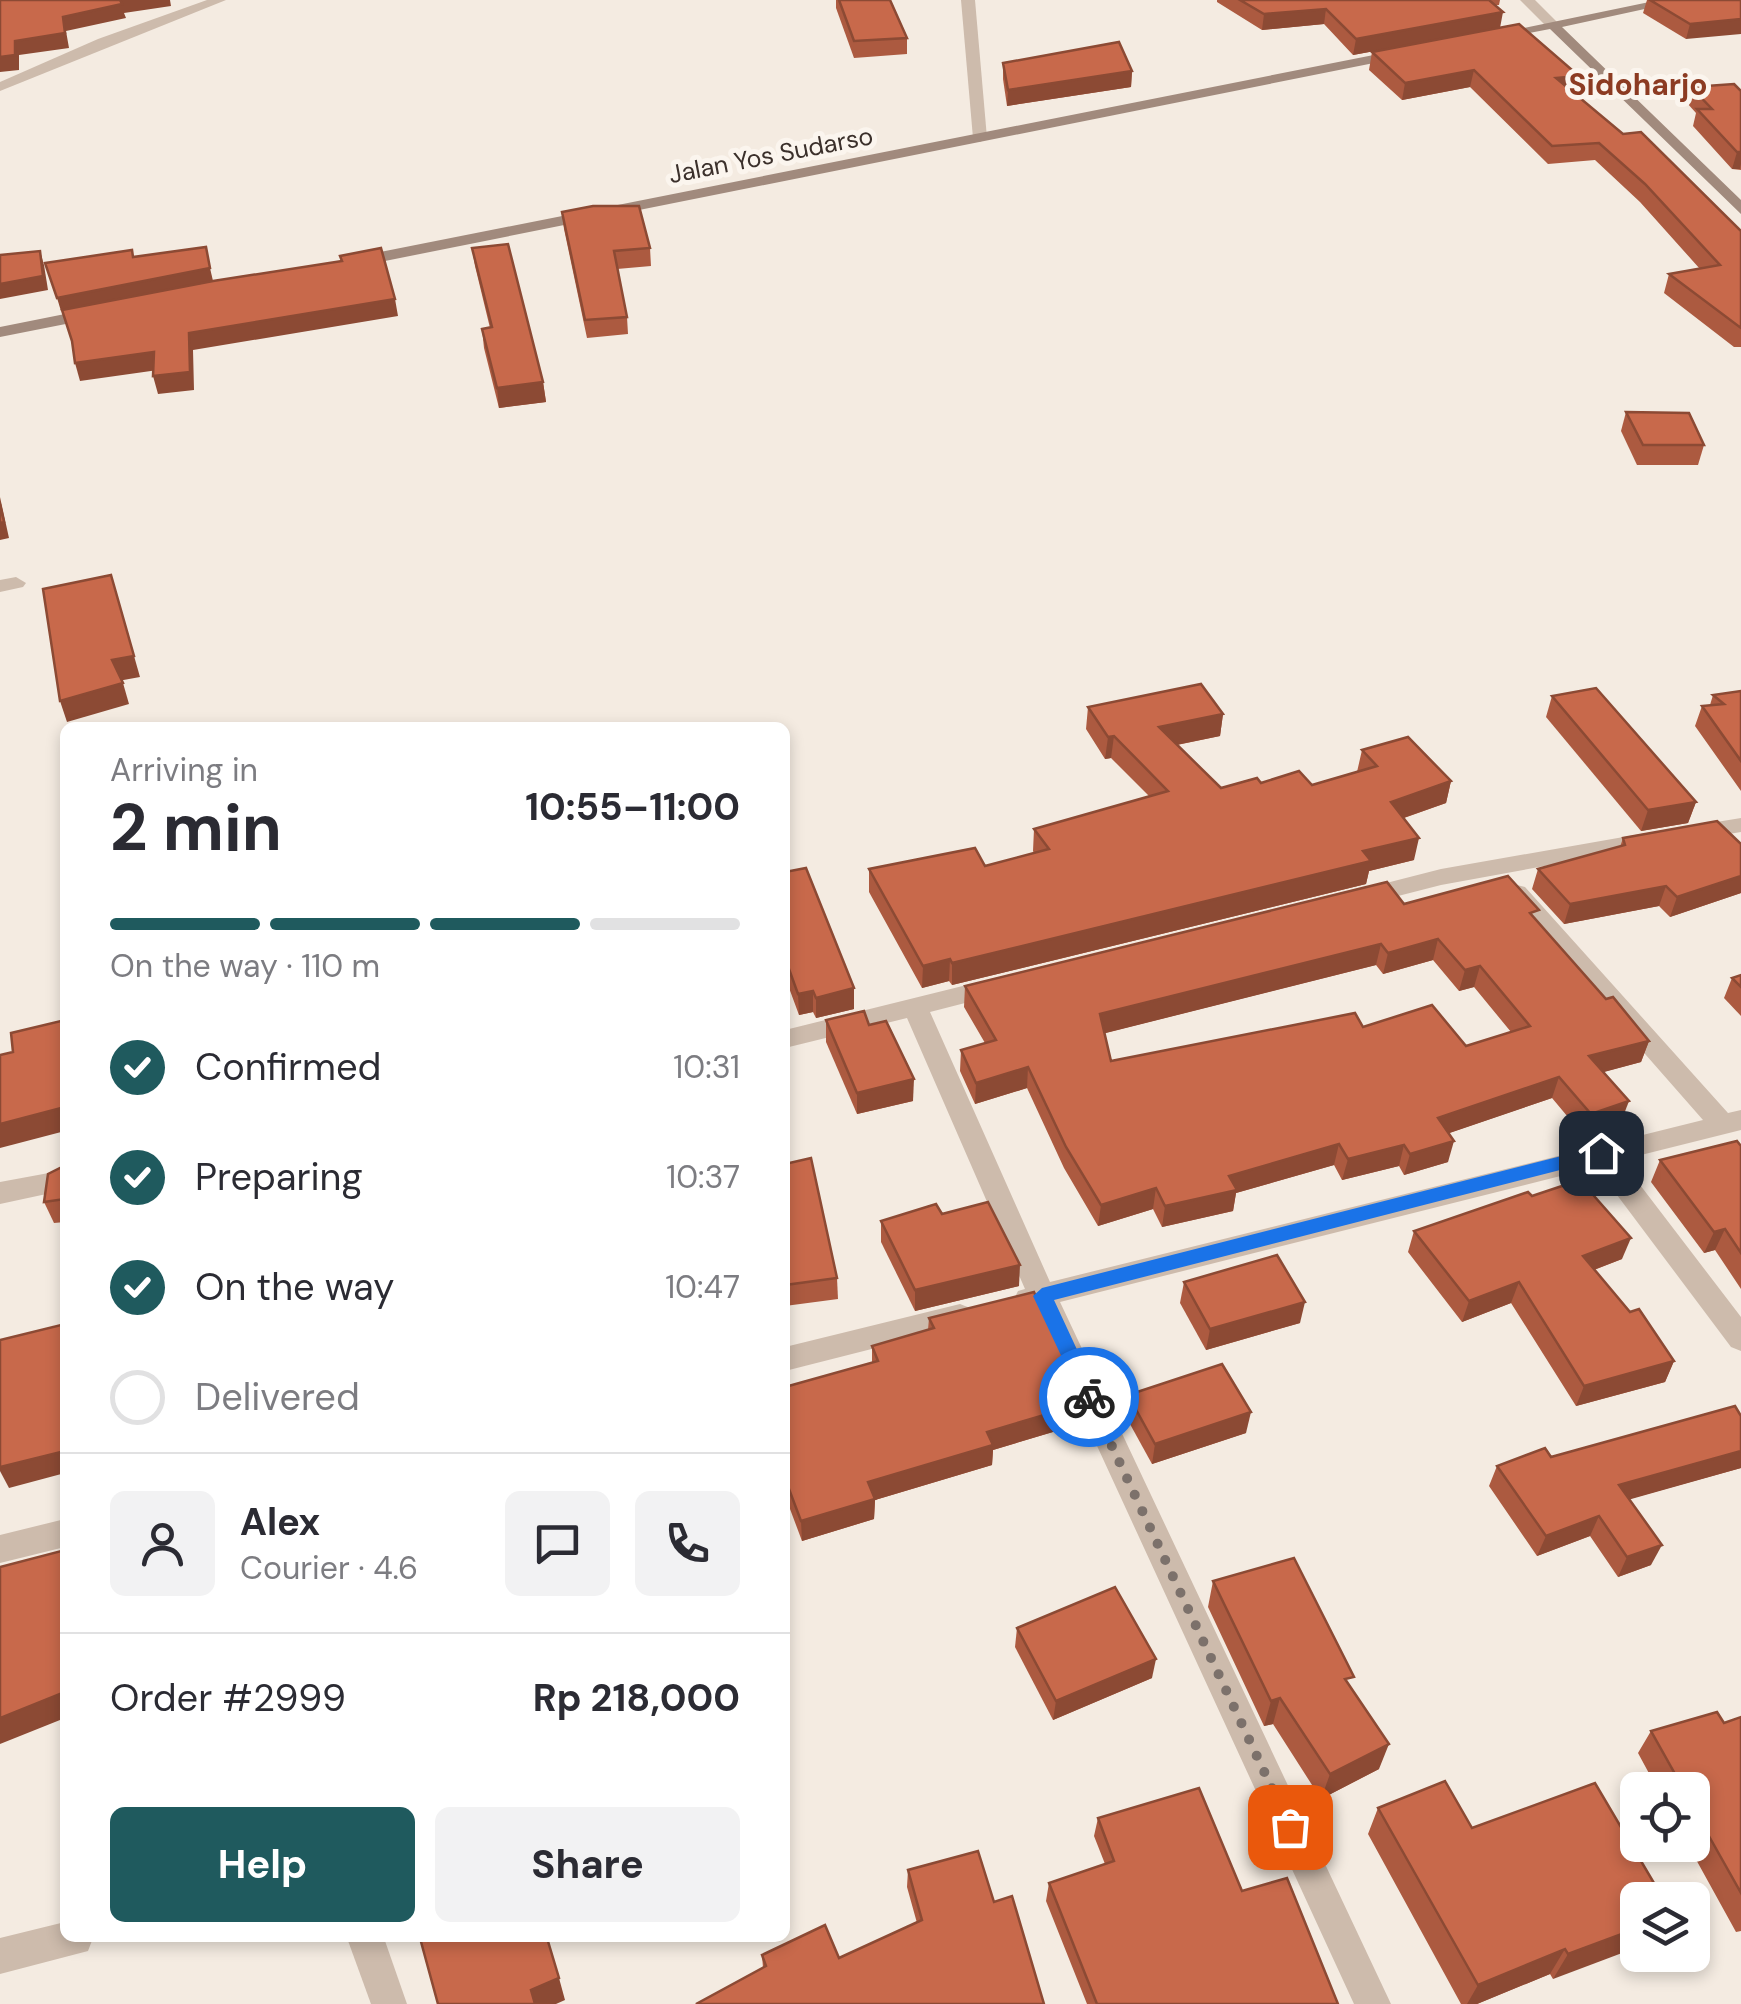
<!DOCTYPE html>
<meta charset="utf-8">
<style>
:root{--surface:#fff;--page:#f2f2f3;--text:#2b2b33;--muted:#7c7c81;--line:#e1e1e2;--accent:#1f5a5e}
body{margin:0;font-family:"DM Sans",sans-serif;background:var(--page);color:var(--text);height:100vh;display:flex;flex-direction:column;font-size:38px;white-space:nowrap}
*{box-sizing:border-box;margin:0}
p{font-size:32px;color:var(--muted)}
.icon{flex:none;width:55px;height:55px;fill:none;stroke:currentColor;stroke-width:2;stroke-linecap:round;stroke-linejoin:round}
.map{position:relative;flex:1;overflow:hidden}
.drawer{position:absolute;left:60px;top:722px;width:730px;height:1220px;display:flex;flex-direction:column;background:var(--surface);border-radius:15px;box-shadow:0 5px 15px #0003}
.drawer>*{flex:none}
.fabs{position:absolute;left:1620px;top:1772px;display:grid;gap:20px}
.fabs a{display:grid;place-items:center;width:90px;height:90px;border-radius:15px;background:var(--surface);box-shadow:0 5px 15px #0003;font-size:50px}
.pin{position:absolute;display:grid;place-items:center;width:85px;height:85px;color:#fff;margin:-42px;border-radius:20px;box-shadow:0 5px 15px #0006}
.courier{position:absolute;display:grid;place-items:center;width:100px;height:100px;margin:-50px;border:8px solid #1a73e8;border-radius:50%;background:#fff;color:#222;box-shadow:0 2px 12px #0007}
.overview em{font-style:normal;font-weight:700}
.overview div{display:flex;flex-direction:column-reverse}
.overview{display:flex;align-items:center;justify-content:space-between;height:170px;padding:0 50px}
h1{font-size:65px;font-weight:700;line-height:75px}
.bar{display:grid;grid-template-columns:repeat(4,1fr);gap:15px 10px;align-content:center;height:120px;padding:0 50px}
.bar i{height:12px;border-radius:8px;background:var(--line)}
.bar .active{background:var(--accent)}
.bar p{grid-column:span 4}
.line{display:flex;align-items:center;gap:25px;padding:0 50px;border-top:2px solid var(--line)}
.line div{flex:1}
.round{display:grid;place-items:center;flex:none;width:105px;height:105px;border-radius:15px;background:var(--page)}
ol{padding:0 50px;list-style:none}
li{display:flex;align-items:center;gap:30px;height:110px}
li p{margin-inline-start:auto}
li .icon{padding:10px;border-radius:50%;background:var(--accent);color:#fff;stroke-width:4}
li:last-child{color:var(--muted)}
li i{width:55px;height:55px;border:5px solid var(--line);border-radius:50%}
.cta{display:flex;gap:20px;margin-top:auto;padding:20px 50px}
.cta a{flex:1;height:115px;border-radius:15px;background:var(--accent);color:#fff;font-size:40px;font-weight:700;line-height:115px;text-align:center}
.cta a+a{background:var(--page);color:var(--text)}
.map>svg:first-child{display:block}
</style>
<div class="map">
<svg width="1741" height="2004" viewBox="0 0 1741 2004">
<rect width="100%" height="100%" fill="#f4ebe1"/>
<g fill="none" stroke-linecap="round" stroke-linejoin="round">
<g fill="#cdbbac" fill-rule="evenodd">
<path d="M207 0H226L0 91V82L98 39Z"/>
<path d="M961 0H975L987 138 980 142 973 138Z"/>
<path d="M16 577 26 583 23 587 0 592V580Z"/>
<path d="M1741 818V832L1692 840 1681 833 1692 826Z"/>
<path d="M1652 832 1664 840 1660 845 1441 885 1363 905 1351 897 1355 891 1441 869Z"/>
<path d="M1517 885 1525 887 1728 1113 1741 1110V1130L1621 1160 1741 1317V1351L1731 1347 1596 1167 1060 1302 1391 2004H1354L1034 1309 1018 1307 1014 1299 1018 1291 1025 1289 907 1018 785 1048V1030L999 977 1008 980 1011 986 1008 992 930 1012 1050 1282 1703 1120 1509 899 1505 893Z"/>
<path d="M65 1170V1190L0 1204V1182Z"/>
<path d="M960 1304 970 1308 974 1316 970 1324 785 1371V1347Z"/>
<path d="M65 1519V1547L0 1563V1535Z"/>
<path d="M65 1922V1938H93L88 1951 0 1974V1938Z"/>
<path d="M347 1938H384L407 2004H371Z"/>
</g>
<path fill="#cdbbac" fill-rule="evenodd" d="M1520 0H1535L1559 24 1547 27Z"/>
<g fill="#a18a7d" fill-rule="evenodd">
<path d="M1659 0H1686L1562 27 1741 200V214L1550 29 1493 40 1486 36Z"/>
<path d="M1404 49 1409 50V56L350 268 342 263 350 258Z"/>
<path d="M95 308 103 313 101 317 0 337V327Z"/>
</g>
</g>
<g fill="#ac5a40" fill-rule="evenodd">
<path d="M836 0H890L907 38V54L854 58 836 8Z"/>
<path d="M1217 0H1500L1499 5H1495L1500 28 1579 76 1574 93 1741 231V347H1734L1664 293 1669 274 1700 269 1640 202 1595 160 1548 164 1470 87 1402 100 1369 70 1372 52 1497 28 1353 55 1324 24 1262 30 1217 2Z"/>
<path d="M1647 0H1741L1686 39 1643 13Z"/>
<path d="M1003 63 1132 71 1131 87 1007 106 1003 79Z"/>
<path d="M1691 87 1741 91V170L1732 169 1693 126 1696 113 1687 103Z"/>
<path d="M562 212 650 248 651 266 617 269 627 317 628 334 587 338 564 229Z"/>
<path d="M472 248 543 382 546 402 499 408 484 348 482 329 490 328 475 266Z"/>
<path d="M1626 412 1704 445 1698 465H1637L1621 431Z"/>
<path d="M1741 691V791L1695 726 1702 706 1710 705 1713 695Z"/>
<path d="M1552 696 1696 802 1688 823 1641 831 1546 717Z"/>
<path d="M1088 707 1223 714 1220 736 1177 745 1221 788 1261 783 1312 785 1357 772 1362 750 1451 781 1446 803 1404 818 1414 860 1369 871 1366 884 952 985 949 981 922 988 869 892V869L985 866 1034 853 1033 851 1034 829 1149 796 1111 758 1105 759 1086 729Z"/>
<path d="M1623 838 1741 844V893L1670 917 1659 906 1564 924 1532 889 1538 869 1620 847Z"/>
<path d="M785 872 854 1009 816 1018 813 1012 799 1015 785 977Z"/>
<path d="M1404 904 1536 920 1606 999 1649 1041 1641 1062 1603 1072 1621 1122 1583 1135 1552 1098 1449 1133 1448 1162 1404 1175 1399 1166 1342 1180 1334 1165 1236 1193 1233 1211 1162 1227 1153 1209 1098 1226 1064 1168 1027 1088 975 1104 960 1071 961 1050 985 1043 964 1007 965 986ZM1433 960 1459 991 1474 987 1511 1032 1466 1046 1363 1027 1111 1061 1105 1033 1376 965 1383 974Z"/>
<path d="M1741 975V1016L1724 998 1732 978Z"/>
<path d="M826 1020 869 1025 913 1101 857 1114 826 1042Z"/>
<path d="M1741 1146V1289L1715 1250 1704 1253 1651 1182 1660 1160Z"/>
<path d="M785 1164 837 1278 838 1299 785 1306Z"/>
<path d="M65 1168V1222L54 1223 44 1202Z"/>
<path d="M1532 1196 1622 1259 1594 1270 1674 1361 1665 1382 1576 1406 1511 1303 1462 1322 1408 1252 1414 1231Z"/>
<path d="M881 1221 1019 1286 915 1311 881 1242Z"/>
<path d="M1184 1282 1300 1323 1206 1350 1180 1303Z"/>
<path d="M929 1318 1085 1403 1083 1423 993 1450 992 1465 875 1500 874 1519 802 1541 787 1501 785 1502V1387L872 1363V1346L928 1330Z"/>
<path d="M1128 1395 1246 1433 1152 1464 1125 1415Z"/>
<path d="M1741 1416V1468L1629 1499 1651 1565 1618 1577 1590 1536 1537 1556 1489 1486 1497 1466 1551 1457Z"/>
<path d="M1213 1581 1350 1687 1379 1769 1321 1799 1273 1724 1264 1726 1208 1607Z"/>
<path d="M1017 1628 1152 1678 1053 1720 1015 1647Z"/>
<path d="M1741 1717V1931L1736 1932 1688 1845H1692V1790H1658L1638 1753 1651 1731 1724 1723Z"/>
<path d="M1378 1808 1472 1828 1664 1900 1553 1979 1550 1974 1477 2004H1461L1368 1834Z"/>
<path d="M1098 1818 1242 1891 1338 2004H1087L1046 1901 1049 1883 1105 1864 1094 1836Z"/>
<path d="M908 1870 994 1902 1044 2004 763 1968 762 1955 839 1958 917 1923 907 1887Z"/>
</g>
<g fill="#8c4a34">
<path d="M120 0H170L171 6 124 13 126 18 66 31 69 48 19 55V70L0 72V57L15 41 63 17Z"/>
<path d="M1326 9 1324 24 1262 30 1264 14Z"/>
<path d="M1503 12 1500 28 1353 55 1356 39Z"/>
<path d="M1741 19V34L1686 39 1690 24Z"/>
<path d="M1474 70 1470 87 1402 100 1405 83Z"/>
<path d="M1132 71 1131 87 1007 106 1008 90Z"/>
<path d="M1579 76 1575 93 1556 78Z"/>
<path d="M1737 152H1741V164L1740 169H1732Z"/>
<path d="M40 251 44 265 48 290 0 299V284Z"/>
<path d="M210 268 213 281 61 311 57 298Z"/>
<path d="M395 299 398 316 193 350 194 390 158 394 153 376 189 333Z"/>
<path d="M154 352 158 370 80 381 75 363Z"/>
<path d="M543 382 546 402 499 408 497 388Z"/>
<path d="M0 497 9 538 0 540Z"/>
<path d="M111 575 140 677 118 681 112 660Z"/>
<path d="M123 683 129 704 67 722 60 701Z"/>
<path d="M1223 714 1220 736 1156 749 1159 727Z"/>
<path d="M1114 736 1111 758 1105 759 1108 737Z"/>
<path d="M1451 781 1446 803 1386 824 1391 802Z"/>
<path d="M1696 802 1688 823 1641 831 1648 810Z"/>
<path d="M1419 838 1414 860 1369 871 1366 884 952 985V963L1363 851Z"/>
<path d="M1741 876V893L1670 917 1677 897Z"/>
<path d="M1666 886 1659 906 1564 924 1570 904Z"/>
<path d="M1438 939 1433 960 1383 974 1388 953Z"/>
<path d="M1381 944 1376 965 1098 1035 1100 1014Z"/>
<path d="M950 959 949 981 922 988 923 966Z"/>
<path d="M1480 966 1474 987 1459 991 1465 970Z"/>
<path d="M854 988V1009L816 1018V998Z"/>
<path d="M813 991V1012L799 1015 798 994Z"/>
<path d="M1649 1041 1641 1062 1582 1078 1589 1056Z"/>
<path d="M1028 1067 1027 1088 975 1104 976 1083Z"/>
<path d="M1559 1077 1552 1098 1432 1139 1438 1118Z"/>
<path d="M914 1079 913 1101 857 1114V1093Z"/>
<path d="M1629 1101 1621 1122 1583 1135 1591 1114Z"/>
<path d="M65 1107V1131L0 1148V1124Z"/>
<path d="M1454 1141 1448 1162 1404 1175 1410 1154Z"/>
<path d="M1339 1144 1334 1165 1236 1193 1233 1211 1162 1227 1165 1206 1229 1176Z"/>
<path d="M1404 1145 1399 1166 1342 1180 1348 1159Z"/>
<path d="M1156 1188 1153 1209 1098 1226 1101 1205Z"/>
<path d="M1725 1229 1715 1250 1704 1253 1714 1232Z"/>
<path d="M1631 1238 1622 1259 1575 1277 1583 1256Z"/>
<path d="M1020 1265 1019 1286 915 1311V1290Z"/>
<path d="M1519 1282 1511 1303 1462 1322 1469 1301Z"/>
<path d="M1305 1302 1300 1323 1206 1350 1210 1329Z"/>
<path d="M1674 1361 1665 1382 1576 1406 1584 1386Z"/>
<path d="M1085 1403 1083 1423 993 1450 992 1465 875 1500 874 1519 802 1541 801 1521 868 1482 987 1432Z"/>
<path d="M1251 1412 1246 1433 1152 1464 1155 1444Z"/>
<path d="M65 1451V1473L9 1488 0 1471V1467Z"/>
<path d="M1741 1451V1468L1610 1505 1619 1485Z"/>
<path d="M786 1481 787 1501 785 1502V1482Z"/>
<path d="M1599 1516 1590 1536 1537 1556 1546 1536Z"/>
<path d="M1662 1545 1651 1565 1618 1577 1627 1557Z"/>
<path d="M1156 1659 1152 1678 1053 1720 1056 1701Z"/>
<path d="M65 1692V1718L0 1744V1718Z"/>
<path d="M1280 1698 1273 1724 1264 1726 1271 1701Z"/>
<path d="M1389 1744 1379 1769 1321 1799 1330 1774Z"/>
<path d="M1638 1928V1947L1553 1979 1568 1954Z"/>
<path d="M1565 1949 1550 1974 1477 2004H1467L1478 1985Z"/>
<path d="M559 1978 565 2000 556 2004H535L531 1990Z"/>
</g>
<g fill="#c8694b" stroke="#8c4a34" stroke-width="2.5" fill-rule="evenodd">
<path d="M0 0H120L122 4 63 17 65 33 15 41V55L0 57Z"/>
<path d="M839 0H890L907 38 854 41Z"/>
<path d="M1240 0H1489L1503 12 1356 39 1326 9 1264 14Z"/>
<path d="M1650 0H1741V19L1690 24Z"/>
<path d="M1519 24 1579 76 1556 78 1623 134 1641 132 1741 231V328L1669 274 1720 265 1645 184 1599 143 1552 146 1474 70 1405 83 1372 52Z"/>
<path d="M1119 42 1132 71 1008 90 1003 63Z"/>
<path d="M1734 84 1741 91V152H1737L1697 109H1712L1691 87Z"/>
<path d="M593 206H639L650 248 614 251 627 317 585 320 562 212Z"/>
<path d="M508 244 543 382 497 388 482 329 492 327 472 248Z"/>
<path d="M206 247 210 268 57 298 45 263 132 250 133 257Z"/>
<path d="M381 248 395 299 189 333 190 372 153 376 154 352 75 363 72 341 62 310 213 281 342 261 340 256Z"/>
<path d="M40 251 43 276 0 284V255Z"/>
<path d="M1626 412 1689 413 1704 445H1643Z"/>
<path d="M0 504 4 522 0 523Z"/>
<path d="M111 575 134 656 112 660 123 683 60 701 43 589Z"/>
<path d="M1201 684 1223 714 1159 727 1221 788 1257 778 1261 783 1299 771 1312 785 1377 766 1362 750 1408 737 1451 781 1391 802 1419 838 1363 851 1371 861 952 963 950 959 923 966 869 869 975 848 985 866 1049 849 1034 829 1168 791 1114 736 1108 737 1088 707Z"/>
<path d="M1596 688 1696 802 1648 810 1552 696Z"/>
<path d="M1741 691V761L1702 706 1724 704 1713 695Z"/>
<path d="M1717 821 1741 844V876L1677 897 1666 886 1570 904 1538 869 1625 845 1623 838Z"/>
<path d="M806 868 854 988 816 998 813 991 798 994 785 958V872Z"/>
<path d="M1508 876 1539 910 1530 913 1606 999 1613 997 1649 1041 1589 1056 1629 1101 1591 1114 1559 1077 1438 1118 1454 1141 1410 1154 1404 1145 1348 1159 1339 1144 1229 1176 1237 1190 1165 1206 1156 1188 1101 1205 1066 1147 1028 1067 976 1083 961 1050 996 1040 965 986 1387 882 1404 904ZM1438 939 1465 970 1480 966 1530 1026 1466 1046 1432 1005 1363 1027 1355 1013 1111 1061 1100 1014 1381 944 1388 953Z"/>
<path d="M1741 975V987L1732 978Z"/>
<path d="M864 1011 869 1025 886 1021 914 1079 857 1093 826 1020Z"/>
<path d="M65 1020V1107L0 1124V1055L13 1052 11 1033Z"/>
<path d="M1737 1141 1741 1146V1253L1725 1229 1714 1232 1660 1160Z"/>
<path d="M811 1158 837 1278 785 1285V1164Z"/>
<path d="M60 1168H65V1199L44 1202 48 1174Z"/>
<path d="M1580 1180 1631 1238 1583 1256 1630 1312 1639 1309 1674 1361 1584 1386 1519 1282 1469 1301 1414 1231 1528 1192 1532 1196Z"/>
<path d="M988 1202 1020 1265 915 1290 881 1221 936 1204 942 1214Z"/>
<path d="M1277 1255 1305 1302 1210 1329 1184 1282Z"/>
<path d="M1034 1292 1085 1403 987 1432 993 1445 868 1482 875 1499 801 1521 786 1481 785 1482V1387L878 1361 872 1346 934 1328 929 1318Z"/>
<path d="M65 1324V1451L0 1467V1340Z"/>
<path d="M1222 1364 1251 1412 1155 1444 1128 1395Z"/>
<path d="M1735 1406 1741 1416V1451L1619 1485 1662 1545 1627 1557 1599 1516 1546 1536 1497 1466 1545 1448 1551 1457Z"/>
<path d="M65 1550V1692L0 1718V1567Z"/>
<path d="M1294 1558 1354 1677 1345 1679 1389 1744 1330 1774 1280 1698 1271 1701 1213 1581Z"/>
<path d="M1115 1587 1156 1659 1056 1701 1017 1628Z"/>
<path d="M1717 1712 1724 1723 1741 1717V1893L1692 1806V1790H1684L1651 1731Z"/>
<path d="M1445 1781 1472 1828 1595 1783 1664 1900H1638V1928L1568 1954 1565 1949 1478 1985 1378 1808Z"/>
<path d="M1199 1788 1242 1891 1287 1878 1338 2004H1097L1049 1883 1114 1861 1098 1818Z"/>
<path d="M978 1851 994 1902 1012 1896 1044 2004H696L766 1966 762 1955 825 1925 839 1958 922 1920 908 1870Z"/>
<path d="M420 1938H547L559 1978 531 1990 535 2004H438Z"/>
</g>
<path fill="#1a73e8" d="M1601 1146 1609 1153 1607 1158 1054 1300 1099 1397 1089 1405 1083 1402 1033 1296 1042 1288Z"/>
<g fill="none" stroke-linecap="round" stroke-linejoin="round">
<path stroke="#7c716b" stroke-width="10" stroke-dasharray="0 18" d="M1089 1397 1290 1827"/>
</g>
<g text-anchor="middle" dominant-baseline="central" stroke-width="10" stroke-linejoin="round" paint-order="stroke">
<g font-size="25" fill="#3b302b" stroke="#fbf5ee">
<text transform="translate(771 155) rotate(-11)">Jalan Yos Sudarso</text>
</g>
<g font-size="30" font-weight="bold" fill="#8c3b22" stroke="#fbf5ee">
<text x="1638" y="84">Sidoharjo</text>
</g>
</g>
</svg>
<div class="fabs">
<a><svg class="icon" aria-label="locate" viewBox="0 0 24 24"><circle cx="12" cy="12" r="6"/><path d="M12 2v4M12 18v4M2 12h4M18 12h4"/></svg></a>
<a><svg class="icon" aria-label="layers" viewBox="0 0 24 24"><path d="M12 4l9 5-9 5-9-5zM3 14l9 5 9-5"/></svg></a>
</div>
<div class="pin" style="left:1290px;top:1827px;background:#ea580c"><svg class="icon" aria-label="bag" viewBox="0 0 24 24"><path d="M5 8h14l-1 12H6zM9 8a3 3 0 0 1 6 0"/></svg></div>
<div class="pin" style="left:1601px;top:1153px;background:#1f2937"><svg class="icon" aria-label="home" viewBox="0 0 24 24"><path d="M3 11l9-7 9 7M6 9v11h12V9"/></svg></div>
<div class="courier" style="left:1089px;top:1397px"><svg class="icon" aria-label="bike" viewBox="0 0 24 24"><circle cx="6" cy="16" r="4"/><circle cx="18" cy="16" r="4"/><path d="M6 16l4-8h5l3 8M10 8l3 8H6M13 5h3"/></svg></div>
<section class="drawer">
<div class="overview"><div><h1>2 min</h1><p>Arriving in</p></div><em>10:55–11:00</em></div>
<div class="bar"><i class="active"></i><i class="active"></i><i class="active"></i><i></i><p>On the way · 110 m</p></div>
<ol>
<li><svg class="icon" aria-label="check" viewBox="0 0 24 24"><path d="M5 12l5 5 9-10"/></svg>Confirmed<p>10:31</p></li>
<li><svg class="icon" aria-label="check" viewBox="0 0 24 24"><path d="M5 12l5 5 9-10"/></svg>Preparing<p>10:37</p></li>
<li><svg class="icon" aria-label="check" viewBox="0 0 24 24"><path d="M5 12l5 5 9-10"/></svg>On the way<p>10:47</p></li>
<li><i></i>Delivered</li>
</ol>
<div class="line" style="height:180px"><a class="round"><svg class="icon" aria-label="person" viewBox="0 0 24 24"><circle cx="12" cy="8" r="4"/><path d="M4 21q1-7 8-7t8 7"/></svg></a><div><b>Alex</b><p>Courier · 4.6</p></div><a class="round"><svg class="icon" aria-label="chat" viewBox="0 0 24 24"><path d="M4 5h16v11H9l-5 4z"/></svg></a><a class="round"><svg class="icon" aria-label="phone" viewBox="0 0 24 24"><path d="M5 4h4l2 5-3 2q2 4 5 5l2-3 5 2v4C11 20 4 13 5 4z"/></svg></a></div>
<div class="line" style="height:130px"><div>Order #2999</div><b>Rp 218,000</b></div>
<div class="cta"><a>Help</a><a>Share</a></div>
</section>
</div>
